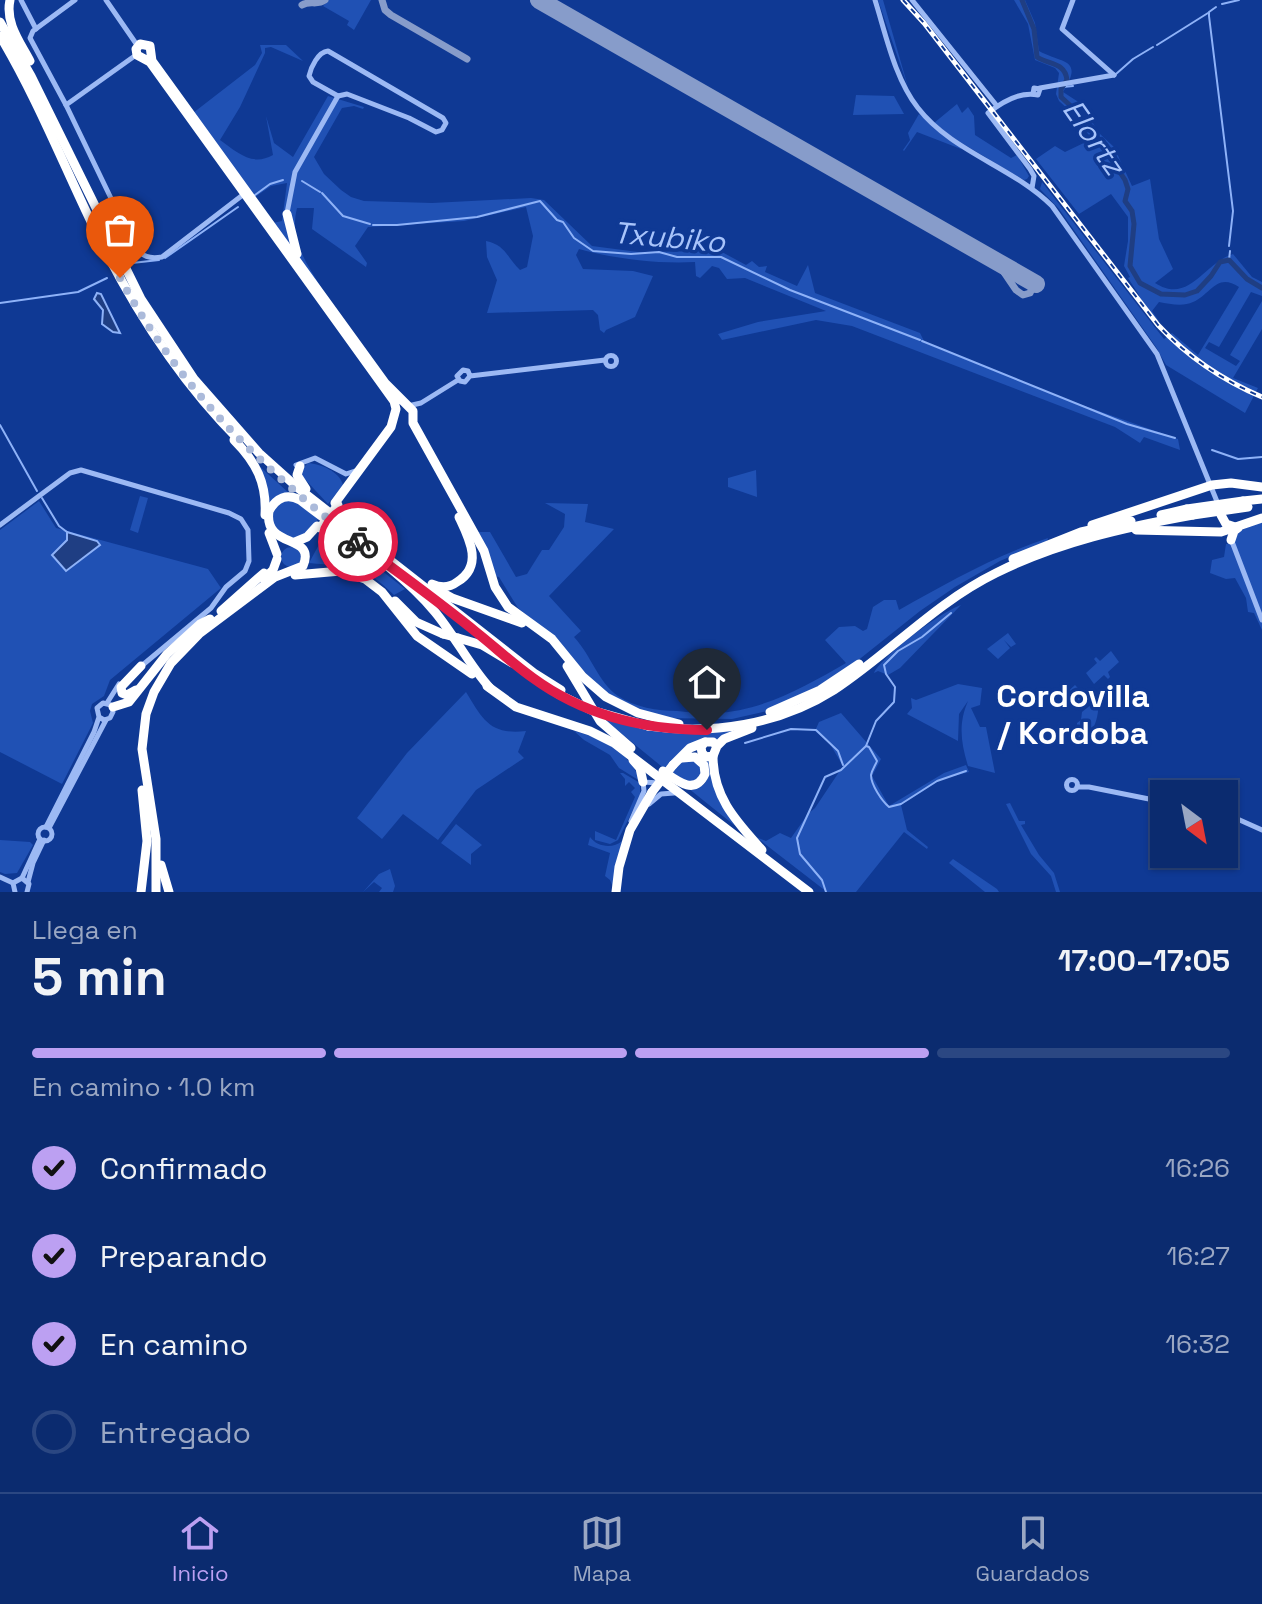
<!DOCTYPE html>
<html lang="es">
<meta charset="utf-8">
<style>
:root{--surface:#0b2b6f;--page:#143374;--text:#f1f3f6;--muted:#9aa7c3;--line:#2b4782;--accent:#bca0f2}
body{margin:0;font-family:"Space Grotesk",sans-serif;background:var(--page);color:var(--text);height:100vh;display:flex;flex-direction:column;font-size:30px;white-space:nowrap}
*{box-sizing:border-box;margin:0}
p{font-size:26px;color:var(--muted)}
.icon{flex:none;width:44px;height:44px;fill:none;stroke:currentColor;stroke-width:2;stroke-linecap:round;stroke-linejoin:round}
.map{position:relative;height:892px;overflow:hidden}
.side{display:flex;flex-direction:column;background:var(--surface);flex:1}
.side>*{flex:none}
.needle{width:52px;rotate:148deg}
.tools{position:absolute;left:1150px;top:780px;display:grid;gap:16px}
.tools a{display:grid;place-items:center;width:88px;height:88px;border-radius:0px;background:var(--surface);box-shadow:0 2px 6px #0004,0 0 0 2px var(--line);font-size:40px}
.pin{position:absolute;display:grid;place-items:center;width:68px;height:68px;color:#fff;margin:-82px -34px;border-radius:50% 50% 50% 0;rotate:-45deg;box-shadow:0 0 8px #0007}
.pin .icon{rotate:45deg}
.courier{position:absolute;display:grid;place-items:center;width:80px;height:80px;margin:-40px;border:6px solid #e11d48;border-radius:50%;background:#fff;color:#222;box-shadow:0 2px 10px #0007}
.summary em{font-style:normal;font-weight:700}
.summary div{display:flex;flex-direction:column-reverse}
.summary{display:flex;align-items:center;justify-content:space-between;height:136px;padding:0 32px}
h1{font-size:52px;font-weight:700;line-height:60px}
.bar{display:grid;grid-template-columns:repeat(4,1fr);gap:12px 8px;align-content:center;height:96px;padding:0 32px}
.bar i{height:10px;border-radius:6px;background:var(--line)}
.bar .current{background:var(--accent)}
.bar p{grid-column:span 4}
ol{padding:0 32px;list-style:none}
li{display:flex;align-items:center;gap:24px;height:88px}
li p{margin-inline-start:auto}
li .icon{padding:8px;border-radius:50%;background:var(--accent);color:#111;stroke-width:4}
li:last-child{color:var(--muted)}
li i{width:44px;height:44px;border:4px solid var(--line);border-radius:50%}
.menu{display:flex;justify-content:space-around;align-items:center;height:112px;border-top:2px solid var(--line);background:var(--surface);font-size:22px;color:var(--muted)}
.menu a{display:grid;justify-items:center;gap:4px}
.menu .current{color:var(--accent)}
.map>svg:first-child{display:block}
</style>
<div class="map">
<svg width="1262" height="892" viewBox="0 0 1262 892">
<rect width="100%" height="100%" fill="#0f3994"/>
<g fill="#2051b4">
<path d="M329 0H371L354 30 347 25 349 21 323 6Z"/>
<path d="M878 0H883L908 87Z"/>
<path d="M1014 0H1025L1035 23 1039 51C1063 64 1084 58 1063 92L1080 103 1100 134 1114 147 1132 186 1150 179 1159 239 1173 269 1155 283C1189 305 1204 263 1233 254L1252 277 1262 282V296L1251 292 1219 347 1209 342 1205 348 1236 366 1240 361 1230 355 1262 301V329L1233 378 1258 388 1245 413 1166 365 1156 347 1059 209 1040 189 1042 182 1164 339 1172 333 1198 355 1239 287C1217 272 1211 294 1193 302 1183 307 1170 304 1159 302L1152 311 1160 323 1140 302 1139 295 1128 278 1130 277 1124 266 1128 241V217L1111 194 1079 214 1036 159 1055 146 1065 152 1092 139 1070 111 1059 101 1056 94 1059 73 1055 68 1035 60 1028 24Z"/>
<path d="M260 45H286L303 61 271 47 265 48V53L240 107 220 140C237 152 252 167 273 155L266 116 274 143 293 157 328 96 364 107 363 109 354 106 342 108 314 157 324 174 341 190 351 197 364 201 432 203 531 198 544 200 592 246 638 252 720 251 746 265 752 261 759 267 767 266 765 272 797 286 808 265 815 293 920 333 925 343 1062 398 1178 439 1180 450 1144 437 1140 443 1115 427 852 326 816 320 722 340 718 334 758 322 826 311 745 278 727 279 719 268 712 266 700 278 696 276 695 262C658 264 615 259 579 249L576 255 583 269 633 271 653 276 635 317 606 330 604 333 600 330 598 315 593 310 487 313 497 280 487 257 486 241C506 245 507 258 520 270L527 267 533 236 526 207 464 221 368 227 355 246 367 263 366 267 312 229 314 208H297C289 240 306 262 322 289L273 223 282 221 287 183 271 186 255 197 193 113 255 65 262 53Z"/>
<path d="M856 95 894 96 904 114 853 115Z"/>
<path d="M957 104 962 113 968 107 974 116 975 135 1011 158 1017 155 1029 176 1027 179 1024 180 955 139 934 123Z"/>
<path d="M919 114 962 147 961 149 917 132 904 151 903 150 910 140 908 133Z"/>
<path d="M256 463 291 495 268 507Z"/>
<path d="M308 463C321 464 339 471 343 485L328 504 301 475V470Z"/>
<path d="M756 470 757 497 728 487V478Z"/>
<path d="M140 496 148 498 138 533 130 530Z"/>
<path d="M282 500 300 503 319 518C305 536 296 546 275 531L271 510Z"/>
<path d="M39 501 56 528 208 569 221 588 110 680 104 696 92 704 90 711 93 723 62 784 0 752V530Z"/>
<path d="M545 503 588 504 585 522 614 529 549 596 581 631 574 637C591 655 598 682 618 696 634 707 658 711 677 711 689 712 702 714 714 713 761 712 806 686 846 663L825 640 839 627 855 626 863 631 867 629 873 607 884 600H896L899 610C947 583 995 556 1048 538L1047 541 1000 561 955 587 920 611 837 677 767 711 732 719 661 718 604 693 549 634 518 608 499 577 495 576 478 532H490L516 577 527 574 542 550H549L564 527 565 514Z"/>
<path d="M1262 521V630L1254 613 1248 612 1246 598 1235 578 1226 579 1210 573 1212 560 1224 557 1226 544H1235L1234 536 1237 532Z"/>
<path d="M328 528 405 589 394 595C361 563 353 567 309 563Z"/>
<circle cx="291" cy="557" r="10"/>
<path d="M961 605 900 668 888 675 878 671 874 673C883 655 941 612 961 605Z"/>
<path d="M1008 633 1016 644 1011 647 1004 640 1010 648 998 659 987 649Z"/>
<path d="M1111 651 1119 662 1108 672 1110 677 1108 679 1104 675 1094 684 1086 673 1097 663 1094 659 1096 657 1100 661Z"/>
<path d="M958 684 982 688 980 705 971 708 980 727H986L995 773 968 766C961 743 958 724 968 701L959 714 958 741 907 714 912 708 911 698 916 700Z"/>
<path d="M1075 685 1087 698 1076 707H1072L1063 696Z"/>
<path d="M466 692C483 720 490 735 526 731L518 752 524 758 476 790 438 840 403 814 382 839 357 818 407 753Z"/>
<path d="M1098 699C1100 719 1093 735 1076 747L1077 723 1081 720 1082 712Z"/>
<path d="M841 713 881 759 872 776 889 806 944 773 966 765 969 772 942 779 901 805 907 830 928 847 927 849 904 832 856 892H827L756 837 766 841 780 833 791 838 808 814 815 808 843 766 830 744 815 731 819 722Z"/>
<path d="M601 717 728 730 737 731 716 742 711 739 666 770Z"/>
<path d="M574 731C602 738 631 753 640 781L619 768 610 755 584 740Z"/>
<path d="M689 759 699 764 703 773 693 784 671 774 682 761Z"/>
<path d="M710 761 734 825 688 788C707 790 710 779 706 762Z"/>
<path d="M620 773H623L640 783V796L618 840 610 844 595 840V831L616 840 635 797 631 792 635 788 629 782 625 786V779Z"/>
<path d="M1010 803 1019 821H1025V824L1021 825 1039 855 1054 873 1060 892H1056L1051 876 1031 854 1006 804Z"/>
<path d="M456 824 482 845 471 854V865L441 843Z"/>
<path d="M590 837C597 847 613 849 622 841L613 887 610 880 605 876 610 853 588 845Z"/>
<path d="M0 840 30 842 33 845 17 873 5 874 0 872Z"/>
<path d="M953 859 997 889 999 892H985L949 863Z"/>
<path d="M390 869 395 886 393 892H379L382 888 374 882 363 892 379 874Z"/>
</g>
<g fill="#1f3e83" stroke="#8eb2f8" stroke-width="2">
<path d="M97 293 101 294 120 333 113 332 102 324 103 310 94 299Z"/>
<path d="M67 532 97 541 100 545 66 571 52 555 67 540Z"/>
</g>
<g fill="none" stroke-linecap="round" stroke-linejoin="round">
<g stroke="#8eb2f8" stroke-width="2">
<path d="M1222 4 1239 0"/>
<path d="M1216 7 1209 12V16L1233 211 1229 246"/>
<path d="M1157 45 1208 13"/>
<path d="M1116 74 1133 59 1153 47"/>
<path d="M1063 87 1073 86"/>
<path d="M302 181 320 192"/>
<path d="M322 193 343 216 370 224"/>
<path d="M255 195 270 184 283 180"/>
<path d="M373 225H397L477 217 540 201 557 220 563 222 574 238 593 251 631 254 659 252 677 257H721L790 290 920 340"/>
<path d="M165 258 238 207"/>
<path d="M1229 260 1230 251"/>
<path d="M132 263 159 260"/>
<path d="M0 303 78 292 107 278"/>
<path d="M922 341 1127 424 1175 438"/>
<path d="M0 425 37 491"/>
<path d="M1212 450 1238 459 1262 457"/>
<path d="M42 498 59 526 67 532"/>
<path d="M745 743 791 729 816 730 838 751 843 765"/>
<path d="M866 746 869 747 877 761C875 766 872 770 871 775 871 785 882 801 889 807L901 804 937 781 966 771"/>
<path d="M826 892 822 880 800 854 797 838 825 777 841 770 866 746 876 721 894 702 895 687 886 674 884 665 898 651 922 637 951 613"/>
</g>
<path stroke="#1f3e83" stroke-width="5" d="M1022 0 1034 29 1037 57C1049 65 1065 62 1067 80L1061 89V97L1086 120 1125 180 1128 189 1125 201 1132 211 1134 224 1130 266 1140 283 1161 294 1185 295 1197 291 1211 276 1220 262 1229 260 1247 279 1262 288"/>
<g stroke="#879cca" stroke-width="7">
<path d="M382 0 385 10 391 15 467 59"/>
<path d="M302 5C310 0 317 6 325 0"/>
<path d="M997 262 1016 290 1023 295 1030 293 1033 286 1032 278 1027 274 1016 273"/>
</g>
<path stroke="#879cca" stroke-width="18" d="M539 0 1036 284"/>
<g stroke="#9cb9f4" stroke-width="5">
<path d="M21 0 36 29"/>
<path d="M75 0 33 31 30 38 66 105 134 246C143 257 149 259 162 257L244 194"/>
<path d="M106 0 137 45"/>
<path d="M875 0C886 35 895 79 918 108 952 152 1013 167 1052 206L1157 354 1218 504"/>
<path d="M912 0 997 106"/>
<path d="M1073 0 1062 29 1114 75"/>
<path d="M328 51 443 118 446 123 442 130 436 132 409 118 347 94 338 96 313 82 309 76C311 67 318 52 328 51Z"/>
<path d="M1040 88 1114 75"/>
<path d="M66 105 136 55"/>
<path d="M1032 188 1034 176 1030 169 988 113C1002 102 1021 91 1038 95L1040 89 1034 88 1033 94"/>
<path d="M287 213 295 172 338 96"/>
<circle cx="611" cy="361" r="5.5"/>
<path d="M470 376 468 371 463 370 457 376 460 381 465 382 470 376 605 360"/>
<path d="M408 406 421 403 458 380"/>
<path d="M296 465 315 458 346 474 355 471"/>
<path d="M0 525 70 473 81 470 229 513 241 519 248 530 249 561 245 571 226 587 211 608 139 668"/>
<path d="M1231 539 1262 620"/>
<path d="M107 703 119 684"/>
<circle cx="1072" cy="785" r="5.5"/>
<path d="M1077 787H1089L1164 802"/>
<path d="M649 804 661 794 674 793"/>
<path d="M1224 813 1262 830"/>
<path d="M631 821 644 791 643 782 659 783"/>
<path d="M46 827 94 732 99 717 97 708 103 703 111 705 113 712 110 718 104 720 99 717"/>
<circle cx="45" cy="834" r="7"/>
<path d="M49 828 106 720"/>
<path d="M0 877 13 883"/>
<path d="M22 878 40 839"/>
<path d="M28 882 33 863 44 840"/>
<path d="M15 892 13 883 22 878 29 884 27 892"/>
</g>
<g stroke="#fff" stroke-width="9">
<path d="M10 0C5 23 20 42 30 61"/>
<path d="M0 22 31 76 141 299 194 379 259 453 298 488 534 673 561 690"/>
<path d="M0 36C37 98 63 164 94 228 132 306 178 379 239 440"/>
<path d="M287 214 297 254"/>
<path d="M234 440C256 462 267 483 265 515"/>
<path d="M300 466 297 475 306 489"/>
<path d="M1243 501 1262 499"/>
<path d="M335 503 391 427 396 409 394 401 150 62 137 55 136 49 140 44 150 46 152 61 385 383 413 411V423L484 551 495 587 508 607 552 639 583 677 606 697 638 713 679 724"/>
<path d="M1161 515 1187 509"/>
<path d="M1221 515 1226 524 1238 528 1234 531 1231 540"/>
<path d="M1092 525 1212 485 1231 483 1262 487"/>
<path d="M1136 530 1221 532 1262 518"/>
<path d="M269 533 277 554"/>
<path d="M295 542 307 537 317 526"/>
<path d="M1013 559 1081 532 1131 521"/>
<path d="M295 575 341 571 365 579 382 592 417 636 472 674"/>
<path d="M264 579 273 570 277 559"/>
<path d="M432 584C441 588 449 588 457 582 484 566 469 538 459 517"/>
<path d="M432 587 452 598 522 623"/>
<path d="M395 601 416 622 443 634"/>
<path d="M221 611 264 573"/>
<path d="M458 638 482 645 512 663"/>
<path d="M567 666 600 721 631 748"/>
<path d="M487 686 516 707 590 731 614 743 809 892"/>
<path d="M136 690 127 695 122 693 121 687 141 666"/>
<path d="M113 707 129 702 167 654 200 624 210 619"/>
<path d="M770 712 820 690 859 664"/>
<path d="M648 726C712 735 779 725 834 690 890 653 935 603 996 573 1058 542 1126 527 1193 515"/>
<path d="M717 746 713 742H705L701 747 702 753 706 757 713 756 717 746 724 739 752 728"/>
<path d="M713 756C713 798 737 822 762 850"/>
<path d="M633 760 640 768 643 782"/>
<path d="M673 765 690 748 705 742"/>
<path d="M663 771C677 781 695 796 705 774L704 765 695 757 682 758"/>
<path d="M161 865 169 892"/>
<path d="M141 892 147 841 142 790"/>
<path d="M156 892V839L142 749 146 714 154 692 171 663 199 634 275 577 303 566C317 533 263 550 269 511 276 498 287 493 300 500 345 535 398 568 435 612 455 636 469 665 490 688"/>
<path d="M616 892 619 867 630 830 652 792"/>
</g>
<defs>
<path id="rail" d="M903 0 924 23 1158 325C1188 357 1222 380 1262 397"/>
</defs>
<use href="#rail" stroke="#fff" stroke-width="5"/>
<use href="#rail" stroke="#0f3994" stroke-width="2" stroke-dasharray="6" stroke-linecap="butt"/>
<g stroke="#fff" stroke-width="9">
<path d="M1187 509 1243 501"/>
<path d="M1193 515 1248 507"/>
<path d="M320 528 338 505"/>
<path d="M443 634 458 638"/>
<path d="M558 694 591 710 648 726"/>
<path d="M652 792 673 765"/>
</g>
</g>
<g fill="none" stroke-linecap="round" stroke-linejoin="round">
<path stroke="#abbada" stroke-width="8" stroke-dasharray="0 14.4" d="M120 278C178 386 261 469 358 542"/>
<path stroke="#e11d48" stroke-width="10" d="M358 542C397 572 438 601 476 632 495 647 513 664 533 678 585 716 644 730 707 730"/>
</g>
<g text-anchor="middle" dominant-baseline="central" stroke-width="7" stroke-linejoin="round" paint-order="stroke">
<g font-size="30" font-style="italic" fill="#a8c4fb" stroke="#0f3994">
<text transform="translate(1094 137) rotate(55)">Elortz</text>
<text transform="translate(669 237) rotate(5)">Txubiko</text>
</g>
<g font-size="32" font-weight="bold" fill="#fff" stroke="#0f3994">
<text x="1073" y="696">Cordovilla<tspan x="1073" dy="37">/ Kordoba</tspan></text>
</g>
</g>
</svg>
<div class="tools">
<a><svg class="needle" viewBox="-14 -14 28 28"><path d="M0-13l5 13h-10z" fill="#e53935"/><path d="M0 13l5-13h-10z" fill="#9aa7c3"/></svg></a>
</div>
<div class="pin" style="left:120px;top:278px;background:#ea580c"><svg class="icon" aria-label="bag" viewBox="0 0 24 24"><path d="M5 8h14l-1 12H6zM9 8a3 3 0 0 1 6 0"/></svg></div>
<div class="pin" style="left:707px;top:730px;background:#1f2937"><svg class="icon" aria-label="home" viewBox="0 0 24 24"><path d="M3 11l9-7 9 7M6 9v11h12V9"/></svg></div>
<div class="courier" style="left:358px;top:542px"><svg class="icon" aria-label="bike" viewBox="0 0 24 24"><circle cx="6" cy="16" r="4"/><circle cx="18" cy="16" r="4"/><path d="M6 16l4-8h5l3 8M10 8l3 8H6M13 5h3"/></svg></div>
</div>
<section class="side">
<div class="summary"><div><h1>5 min</h1><p>Llega en</p></div><em>17:00–17:05</em></div>
<div class="bar"><i class="current"></i><i class="current"></i><i class="current"></i><i></i><p>En camino · 1.0 km</p></div>
<ol>
<li><svg class="icon" aria-label="check" viewBox="0 0 24 24"><path d="M5 12l5 5 9-10"/></svg>Confirmado<p>16:26</p></li>
<li><svg class="icon" aria-label="check" viewBox="0 0 24 24"><path d="M5 12l5 5 9-10"/></svg>Preparando<p>16:27</p></li>
<li><svg class="icon" aria-label="check" viewBox="0 0 24 24"><path d="M5 12l5 5 9-10"/></svg>En camino<p>16:32</p></li>
<li><i></i>Entregado</li>
</ol>
</section>
<nav class="menu">
<a class="current"><svg class="icon" aria-label="home" viewBox="0 0 24 24"><path d="M3 11l9-7 9 7M6 9v11h12V9"/></svg>Inicio</a>
<a><svg class="icon" aria-label="map" viewBox="0 0 24 24"><path d="M3 6l6-2 6 2 6-2v14l-6 2-6-2-6 2zM9 4v14M15 6v14"/></svg>Mapa</a>
<a><svg class="icon" aria-label="saved" viewBox="0 0 24 24"><path d="M7 4h10v16l-5-4-5 4z"/></svg>Guardados</a>
</nav>
